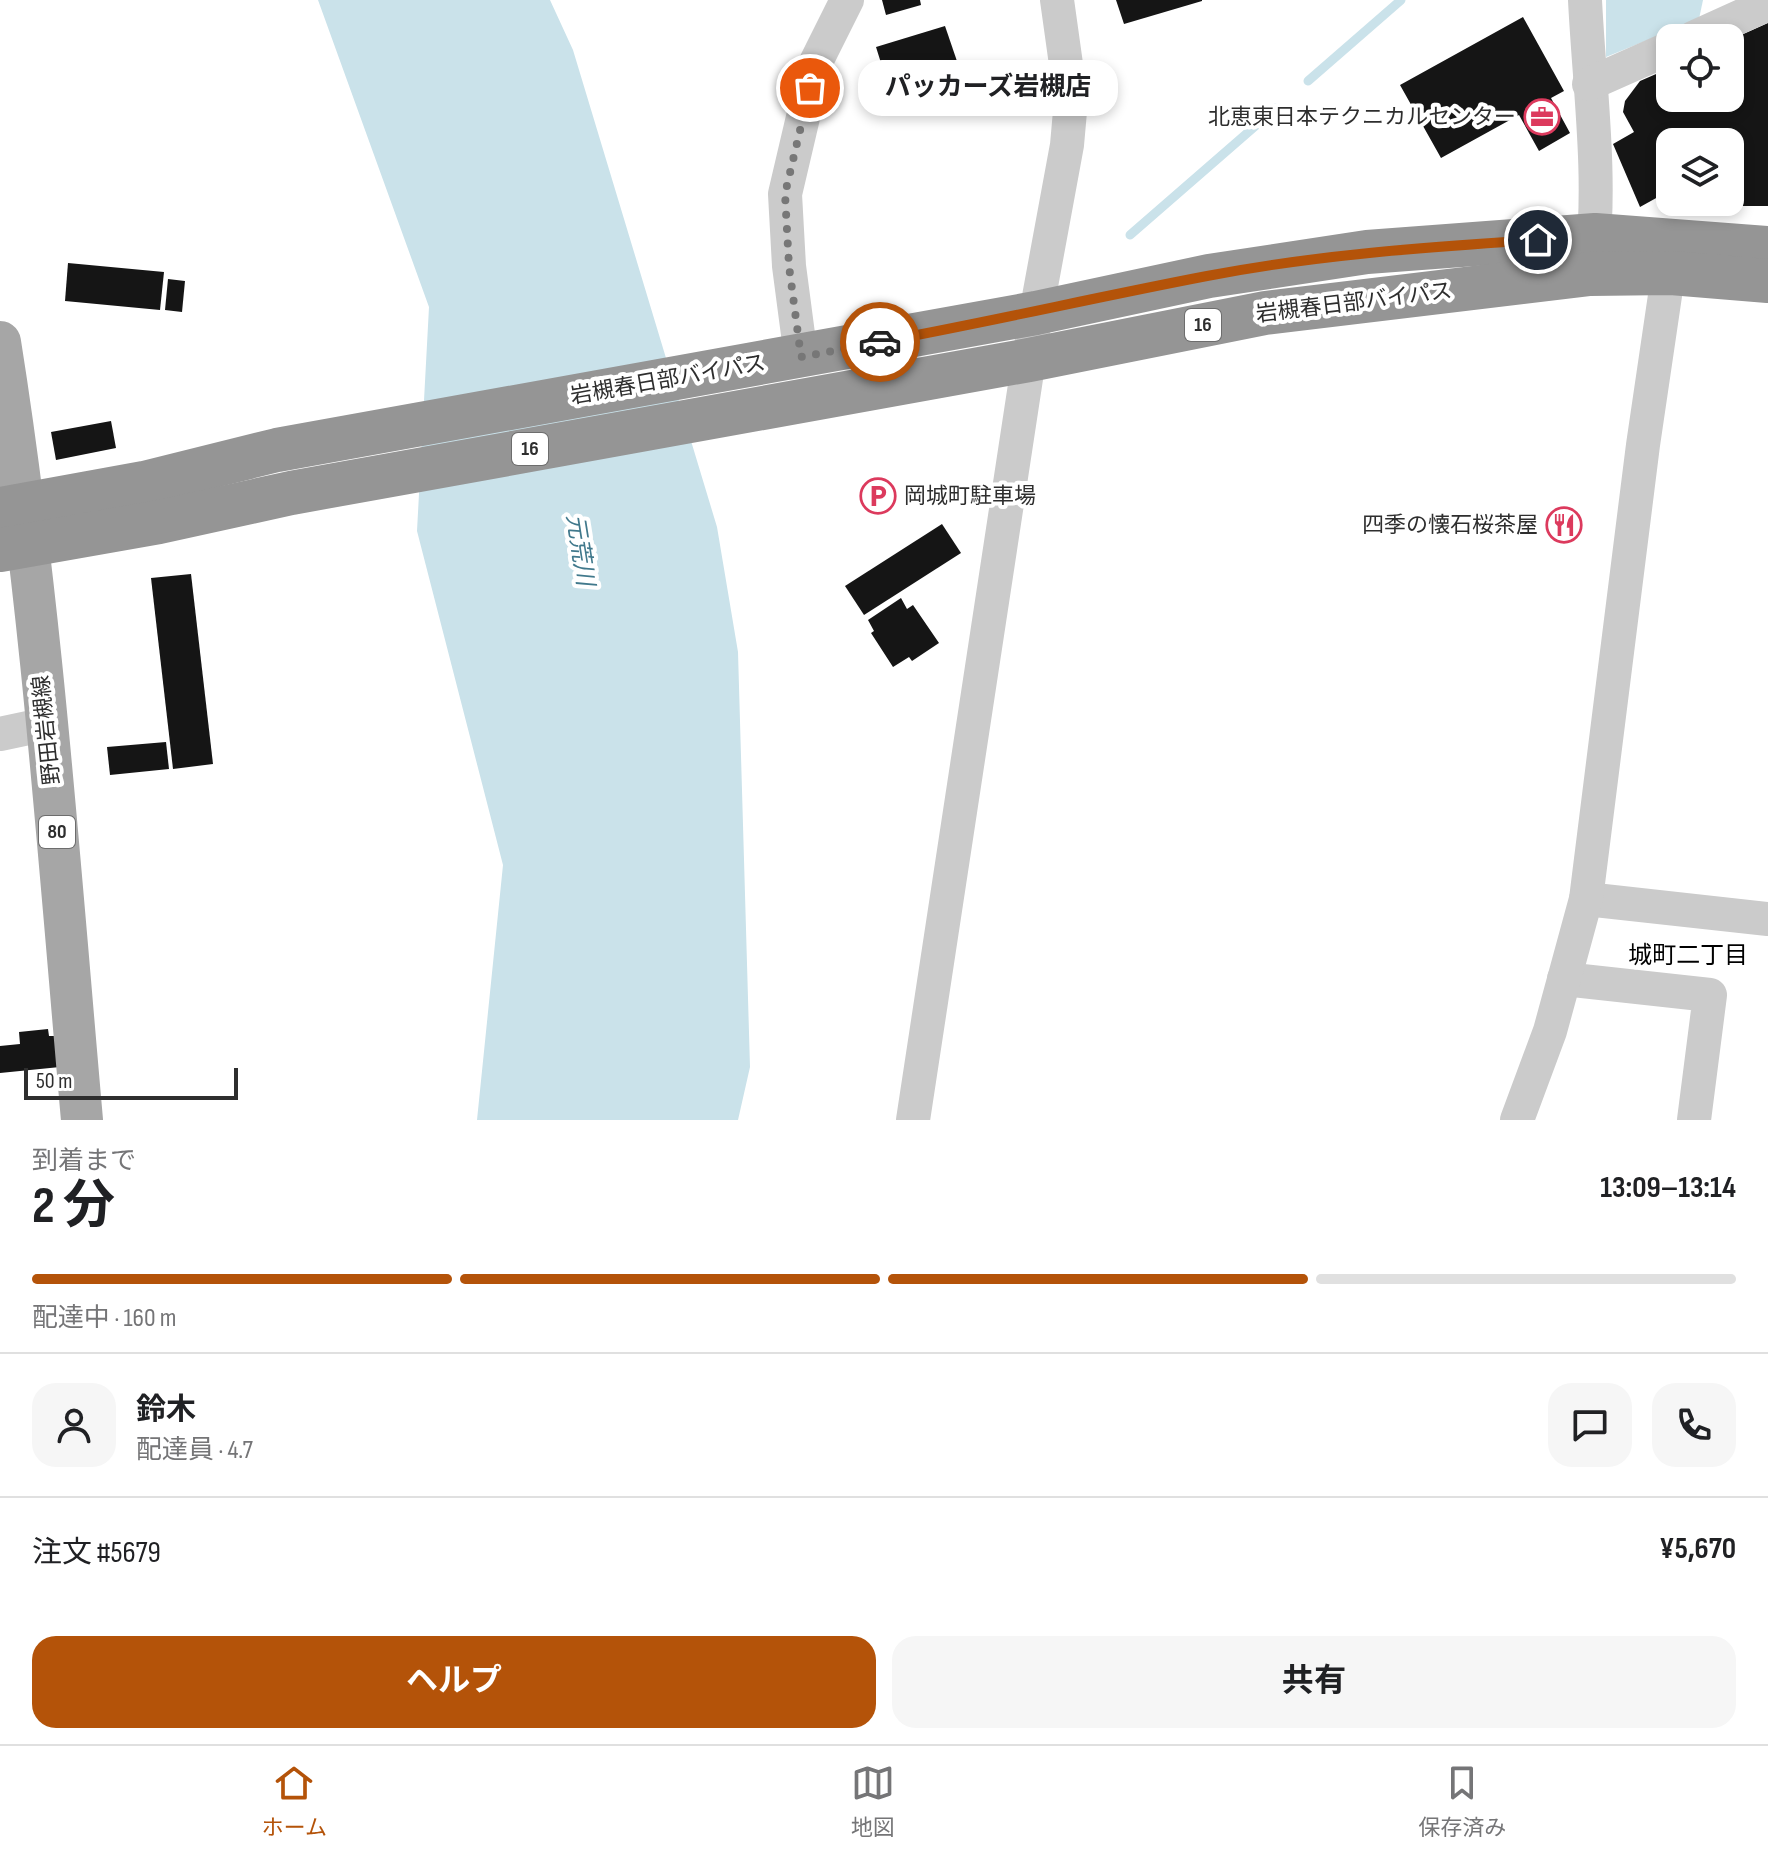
<!DOCTYPE html>
<html lang="ja">
<meta charset="utf-8">
<style>
:root{--surface:#fff;--page:#f6f6f6;--text:#202124;--muted:#757577;--line:#e0e0e0;--accent:#b45309}
body{margin:0;font-family:"Sofia Sans Condensed","Noto Sans JP",sans-serif;background:var(--page);color:var(--text);height:100vh;display:flex;flex-direction:column;font-size:30px;white-space:nowrap}
*{box-sizing:border-box;margin:0}
p{font-size:26px;color:var(--muted)}
.icon{flex:none;width:44px;height:44px;fill:none;stroke:currentColor;stroke-width:2;stroke-linecap:round;stroke-linejoin:round}
.map{position:relative;height:1120px;overflow:hidden}
.side{display:flex;flex-direction:column;background:var(--surface);flex:1}
.side>*{flex:none}
.fabs{position:absolute;left:1656px;top:24px;display:grid;gap:16px}
.fabs a{display:grid;place-items:center;width:88px;height:88px;border-radius:16px;background:var(--surface);box-shadow:0 4px 12px #0003;font-size:40px}
.scale{position:absolute;left:24px;bottom:20px;width:214px;box-sizing:border-box;padding-left:8px;border:4px solid #2e2e2e;border-top:0;font-size:22px;line-height:28px;white-space:nowrap;color:#2e2e2e;-webkit-text-stroke:6px #fff;paint-order:stroke}
.pin{position:absolute;display:grid;place-items:center;width:68px;height:68px;color:#fff;margin:-34px;border:4px solid #fff;border-radius:50%;box-shadow:0 2px 8px #0007}
.courier{position:absolute;display:grid;place-items:center;width:80px;height:80px;margin:-40px;border:6px solid #b45309;border-radius:50%;background:#fff;color:#222;box-shadow:0 2px 10px #0007}
.bubble{position:absolute;height:56px;border-radius:24px;background:var(--surface);box-shadow:0 4px 12px #0003;font-size:26px;font-weight:700;line-height:56px;text-align:center}
.head em{font-style:normal;font-weight:700}
.head div{display:flex;flex-direction:column-reverse}
.head{display:flex;align-items:center;justify-content:space-between;height:136px;padding:0 32px}
h1{font-size:52px;font-weight:700;line-height:60px}
.bar{display:grid;grid-template-columns:repeat(4,1fr);gap:12px 8px;align-content:center;height:96px;padding:0 32px}
.bar i{height:10px;border-radius:6px;background:var(--line)}
.bar .active{background:var(--accent)}
.bar p{grid-column:span 4}
.line{display:flex;align-items:center;gap:20px;padding:0 32px;border-top:2px solid var(--line)}
.line div{flex:1}
.round{display:grid;place-items:center;flex:none;width:84px;height:84px;border-radius:24px;background:var(--page)}
.primary-button{display:flex;gap:16px;margin-top:auto;padding:16px 32px}
.primary-button a{flex:1;height:92px;border-radius:24px;background:var(--accent);color:#fff;font-size:32px;font-weight:700;line-height:92px;text-align:center}
.primary-button a+a{background:var(--page);color:var(--text)}
.tab-bar{display:flex;justify-content:space-around;align-items:center;height:112px;border-top:2px solid var(--line);background:var(--surface);font-size:22px;color:var(--muted)}
.tab-bar a{display:grid;justify-items:center;gap:4px}
.tab-bar .active{color:var(--accent)}
.map>svg:first-child{display:block}
</style>
<div class="map">
<svg width="1768" height="1120" viewBox="0 0 1768 1120">
<rect width="100%" height="100%" fill="#fff"/>
<g fill="#cae2ea">
<path d="M318 0H550L573 50 717 527 738 652 750 1067 738 1120H477L503 865 417 531 429 307Z"/>
<path d="M1606 0H1703L1699 19 1606 57Z"/>
</g>
<g fill="none" stroke-linecap="round" stroke-linejoin="round">
<g stroke="#cae2ea" stroke-width="9">
<path d="M1308 81 1401 0"/>
<path d="M1130 235 1276 108"/>
</g>
</g>
<g fill="#151515">
<path d="M882 0H920L921 5 886 15Z"/>
<path d="M1116 0H1202V1L1124 24Z"/>
<path d="M1523 17 1564 91 1551 98 1570 133 1539 151 1519 115 1441 158 1400 85Z"/>
<path d="M1768 23V206H1718L1716 202H1730V142H1670V200L1661 204 1658 197 1640 207 1613 144 1634 132 1623 112 1625 101 1640 81 1670 68V98H1730V40Z"/>
<path d="M945 26 960 70 890 92 876 47Z"/>
<path d="M68 263 164 272 160 310 65 301Z"/>
<path d="M168 279 185 281 182 312 165 310Z"/>
<path d="M111 421 116 448 56 460 51 432Z"/>
<path d="M942 524 961 553 864 615 845 586Z"/>
<path d="M191 574 213 764 173 769 151 578Z"/>
<path d="M901 598 907 609 913 605 939 643 912 661 909 657 893 667 871 633 874 631 868 620Z"/>
<path d="M166 742 169 769 110 775 107 747Z"/>
<path d="M48 1029 49 1036H56L60 1067 0 1073V1046L20 1044 19 1032Z"/>
</g>
<g fill="none" stroke-linecap="round" stroke-linejoin="round">
<g stroke="#cbcbcb" stroke-width="34">
<path d="M1585 0C1589 82 1602 177 1592 258"/>
<path d="M1693 38 1768 4"/>
<path d="M1589 84 1670 48"/>
<path d="M801 357 789 266 785 194 816 62 847 0"/>
<path d="M0 734 47 724"/>
<path d="M1586 899 1768 919"/>
<path d="M1564 979 1710 995 1694 1120"/>
<path d="M913 1120 1036 313 1067 145 1071 100 1057 0"/>
<path d="M1517 1120 1550 1031 1586 899 1643 445 1672 248"/>
</g>
<path stroke="#a6a6a6" stroke-width="42" d="M0 342C41 600 59 860 82 1120"/>
<g stroke="#959595" stroke-width="44">
<path d="M0 509 144 483 277 450 1036 313 1209 276 1367 252 1595 235 1768 248"/>
<path d="M0 550 159 522 291 493 1029 360 1265 313 1590 274 1671 273 1768 281"/>
</g>
</g>
<g fill="none" stroke-linecap="round" stroke-linejoin="round">
<path stroke="#777" stroke-width="8" stroke-dasharray="0 14.4" d="M810 88 785 194 789 266 801 357 880 342"/>
<path stroke="#b45309" stroke-width="10" d="M880 342C989 322 1097 297 1207 276 1316 255 1427 247 1538 240"/>
</g>
<defs>
<symbol id="office-ring" viewBox="-11 -11 22 22"><circle r="9.5" fill="#fff" stroke="#dc3a5d" stroke-width="1.5"/><path d="M-6-3h4V-5.5h4V-3h4V5H-6ZM-1-4.5V-3h2v-1.5ZM-6 0V1H6V0Z" fill="#dc3a5d"/></symbol>
<symbol id="parking-ring" viewBox="-11 -11 22 22"><circle r="9.5" fill="#fff" stroke="#dc3a5d" stroke-width="1.5"/><path d="M-3.5-5.5H1a3.5 3.5 0 0 1 0 7H-1V5.5H-3.5ZM-1-3.4V-.6H.8a1.4 1.4 0 0 0 0-2.8Z" fill="#dc3a5d"/></symbol>
<symbol id="restaurant-ring" viewBox="-11 -11 22 22"><circle r="9.5" fill="#fff" stroke="#dc3a5d" stroke-width="1.5"/><path d="M-5-6h1v4h1v-4h1v4h1v-4h1v5L-1.5 .5V6h-2V.5L-5-1ZM5-6V6H3V1.5H1.5Q1.5-4 5-6Z" fill="#dc3a5d"/></symbol>
</defs>
<g fill-rule="evenodd">
<use href="#office-ring" x="1522" y="97" width="40" height="40"/>
<use href="#parking-ring" x="858" y="476" width="40" height="40"/>
<use href="#restaurant-ring" x="1544" y="505" width="40" height="40"/>
</g>
<g text-anchor="middle" dominant-baseline="central" stroke-width="8" stroke-linejoin="round" paint-order="stroke">
<g fill="#fff" stroke="#6d6d6d" stroke-width="2">
<rect x="1185" y="309" width="36" height="32" rx="6"/>
<rect x="512" y="433" width="36" height="32" rx="6"/>
<rect x="39" y="816" width="36" height="32" rx="6"/>
</g>
<g font-size="20" font-weight="bold" fill="#2e2e2e">
<text x="1203" y="325">16</text>
<text x="530" y="449">16</text>
<text x="57" y="832">80</text>
</g>
<g font-size="22" fill="#2e2e2e" stroke="#fff" text-anchor="end">
<text x="1516" y="117">北恵東日本テクニカルセンター</text>
<text x="904" y="496" text-anchor="start">岡城町駐車場</text>
<text x="1538" y="525">四季の懐石桜茶屋</text>
</g>
<g font-size="22" fill="#2e2e2e" stroke="#fff">
<text transform="translate(1354 303) rotate(-7)">岩槻春日部バイパス</text>
<text transform="translate(668 380) rotate(-10)">岩槻春日部バイパス</text>
<text transform="translate(47 730) rotate(-96)">野田岩槻線</text>
</g>
<g font-size="24" font-style="italic" fill="#41798c" stroke="#fff">
<text transform="translate(580 550) rotate(81)">元荒川</text>
</g>
<g font-size="24" fill="#000" stroke="#fff">
<text x="1688" y="955">城町二丁目</text>
</g>
</g>
</svg>
<div class="fabs">
<a><svg class="icon" aria-label="locate" viewBox="0 0 24 24"><circle cx="12" cy="12" r="6"/><path d="M12 2v4M12 18v4M2 12h4M18 12h4"/></svg></a>
<a><svg class="icon" aria-label="layers" viewBox="0 0 24 24"><path d="M12 4l9 5-9 5-9-5zM3 14l9 5 9-5"/></svg></a>
</div>
<div class="scale">50 m</div>
<div class="pin" style="left:810px;top:88px;background:#ea580c"><svg class="icon" aria-label="bag" viewBox="0 0 24 24"><path d="M5 8h14l-1 12H6zM9 8a3 3 0 0 1 6 0"/></svg></div>
<div class="pin" style="left:1538px;top:240px;background:#1f2937"><svg class="icon" aria-label="home" viewBox="0 0 24 24"><path d="M3 11l9-7 9 7M6 9v11h12V9"/></svg></div>
<div class="courier" style="left:880px;top:342px"><svg class="icon" aria-label="car" viewBox="0 0 24 24"><path d="M5 17H2v-5l4-1 3-4h7l3 4 3 1v5h-3M9 17h6M6 11h13"/><circle cx="7" cy="17" r="2"/><circle cx="17" cy="17" r="2"/></svg></div>
<div class="bubble" style="left:858px;top:60px;width:260px">パッカーズ岩槻店</div>
</div>
<section class="side">
<div class="head"><div><h1>2 分</h1><p>到着まで</p></div><em>13:09–13:14</em></div>
<div class="bar"><i class="active"></i><i class="active"></i><i class="active"></i><i></i><p>配達中 · 160 m</p></div>
<div class="line" style="height:144px"><a class="round"><svg class="icon" aria-label="person" viewBox="0 0 24 24"><circle cx="12" cy="8" r="4"/><path d="M4 21q1-7 8-7t8 7"/></svg></a><div><b>鈴木</b><p>配達員 · 4.7</p></div><a class="round"><svg class="icon" aria-label="chat" viewBox="0 0 24 24"><path d="M4 5h16v11H9l-5 4z"/></svg></a><a class="round"><svg class="icon" aria-label="phone" viewBox="0 0 24 24"><path d="M5 4h4l2 5-3 2q2 4 5 5l2-3 5 2v4C11 20 4 13 5 4z"/></svg></a></div>
<div class="line" style="height:104px"><div>注文 #5679</div><b>¥5,670</b></div>
<div class="primary-button"><a>ヘルプ</a><a>共有</a></div>
</section>
<nav class="tab-bar">
<a class="active"><svg class="icon" aria-label="home" viewBox="0 0 24 24"><path d="M3 11l9-7 9 7M6 9v11h12V9"/></svg>ホーム</a>
<a><svg class="icon" aria-label="map" viewBox="0 0 24 24"><path d="M3 6l6-2 6 2 6-2v14l-6 2-6-2-6 2zM9 4v14M15 6v14"/></svg>地図</a>
<a><svg class="icon" aria-label="saved" viewBox="0 0 24 24"><path d="M7 4h10v16l-5-4-5 4z"/></svg>保存済み</a>
</nav>
